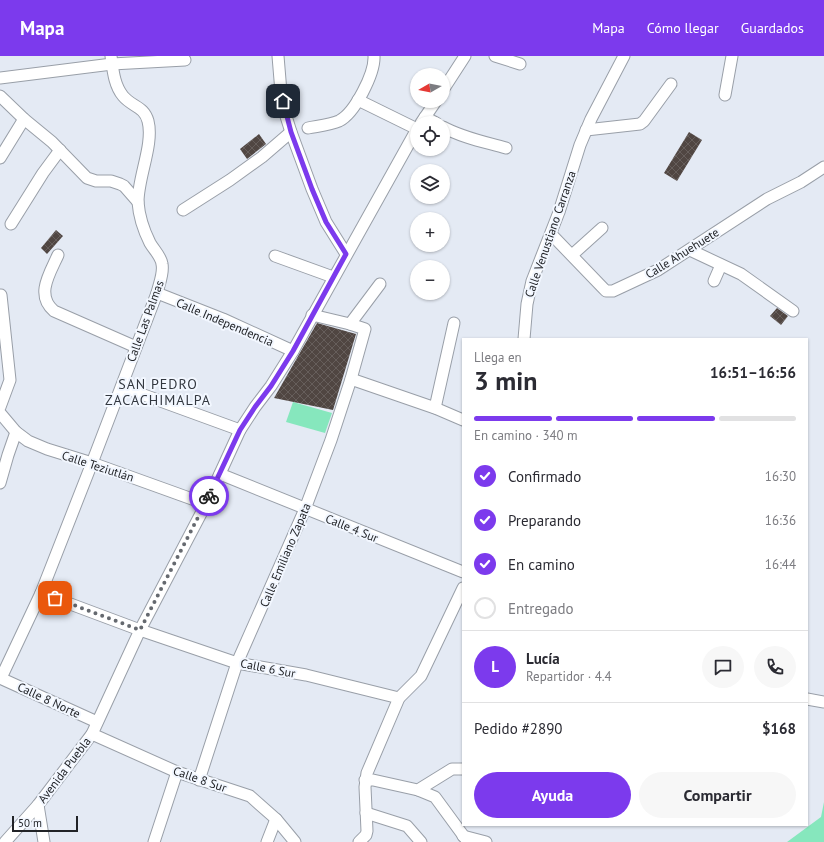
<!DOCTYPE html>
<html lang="es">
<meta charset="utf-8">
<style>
:root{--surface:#fff;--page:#f7f7f7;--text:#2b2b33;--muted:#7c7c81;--line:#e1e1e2;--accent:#7c3aed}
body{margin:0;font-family:"PT Sans",sans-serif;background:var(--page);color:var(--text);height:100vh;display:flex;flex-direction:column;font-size:15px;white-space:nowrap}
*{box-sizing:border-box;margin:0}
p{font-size:13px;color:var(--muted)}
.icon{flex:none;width:22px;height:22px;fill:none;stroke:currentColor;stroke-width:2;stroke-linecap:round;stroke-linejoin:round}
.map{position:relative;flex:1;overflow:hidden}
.sheet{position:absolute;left:462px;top:282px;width:346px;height:488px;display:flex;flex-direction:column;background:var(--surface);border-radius:0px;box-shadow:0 1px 3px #0004}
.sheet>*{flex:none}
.needle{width:26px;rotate:261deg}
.tools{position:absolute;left:410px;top:12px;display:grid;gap:8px}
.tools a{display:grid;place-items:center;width:40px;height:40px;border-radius:50%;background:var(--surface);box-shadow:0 1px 3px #0004;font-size:20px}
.scale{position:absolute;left:12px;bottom:10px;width:66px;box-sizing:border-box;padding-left:4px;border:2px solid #212327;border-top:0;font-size:11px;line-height:14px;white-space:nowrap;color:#212327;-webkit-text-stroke:3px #f2f7ff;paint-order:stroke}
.pin{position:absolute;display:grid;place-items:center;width:34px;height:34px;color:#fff;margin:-17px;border-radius:8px;box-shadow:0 2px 6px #0006}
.courier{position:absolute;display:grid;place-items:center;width:40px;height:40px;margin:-20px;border:3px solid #7c3aed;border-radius:50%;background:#fff;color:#222;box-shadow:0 1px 5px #0007}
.summary em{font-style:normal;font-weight:700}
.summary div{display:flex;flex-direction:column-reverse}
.summary{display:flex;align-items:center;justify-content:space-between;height:68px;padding:0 12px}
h1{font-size:26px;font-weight:700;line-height:30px}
.bar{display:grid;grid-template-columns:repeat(4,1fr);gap:6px 4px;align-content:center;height:48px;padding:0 12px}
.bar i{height:5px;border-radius:3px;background:var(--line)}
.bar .active{background:var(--accent)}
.bar p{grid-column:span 4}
.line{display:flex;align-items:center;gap:10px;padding:0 12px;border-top:1px solid var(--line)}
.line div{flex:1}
.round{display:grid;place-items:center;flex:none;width:42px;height:42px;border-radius:21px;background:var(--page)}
ol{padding:0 12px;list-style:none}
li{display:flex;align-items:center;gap:12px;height:44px}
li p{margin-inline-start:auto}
li .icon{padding:4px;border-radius:50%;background:var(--accent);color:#fff;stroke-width:4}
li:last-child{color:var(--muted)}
li i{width:22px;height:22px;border:2px solid var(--line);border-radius:50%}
.primary-button{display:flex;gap:8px;margin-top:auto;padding:8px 12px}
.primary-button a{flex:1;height:46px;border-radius:24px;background:var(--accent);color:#fff;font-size:16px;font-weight:700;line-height:46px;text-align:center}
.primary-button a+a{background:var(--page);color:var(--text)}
header{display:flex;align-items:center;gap:24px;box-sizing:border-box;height:56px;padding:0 20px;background:var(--accent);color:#fff}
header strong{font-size:19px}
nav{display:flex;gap:22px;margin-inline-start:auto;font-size:14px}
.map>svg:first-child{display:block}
</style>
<header>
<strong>Mapa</strong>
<nav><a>Mapa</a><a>Cómo llegar</a><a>Guardados</a></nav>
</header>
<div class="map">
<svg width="824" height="786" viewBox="0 0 824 786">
<defs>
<pattern id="building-cross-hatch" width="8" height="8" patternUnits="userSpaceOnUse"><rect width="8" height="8" fill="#504642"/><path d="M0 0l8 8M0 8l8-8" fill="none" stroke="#665e5b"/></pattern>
</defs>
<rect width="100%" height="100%" fill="#e4eaf4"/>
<g fill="#86e7bd">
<path d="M293 346 332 357 325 377 286 366Z"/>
<path d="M824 746V786H787L821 761Z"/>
</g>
<g fill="url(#building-cross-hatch)">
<path d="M689 76 702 84 677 125 664 117Z"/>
<path d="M259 78 266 88 247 103 240 93Z"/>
<path d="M56 174 63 180 47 198 41 192Z"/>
<path d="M777 252 788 260 781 269 770 260Z"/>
<path d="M317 267 356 278 333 354 274 342Z"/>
</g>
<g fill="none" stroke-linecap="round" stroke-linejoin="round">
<defs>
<g id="minor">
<path d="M278 0 281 36 284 54 291 76 312 133 326 166 346 198"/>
<path d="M495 0 520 8"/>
<path d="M0 22 112 8 185 4"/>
<path d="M443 34 465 0"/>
<path d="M725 39 732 0"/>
<path d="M0 40 24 63 52 86 87 122 96 125H111L120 128 124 130 138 146"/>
<path d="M358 44 417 73"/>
<path d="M425 61 436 67"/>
<path d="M421 67 436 45"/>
<path d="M443 71C463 82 485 86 506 92"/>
<path d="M308 72C318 70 330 69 339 65 355 57 375 17 374 0"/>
<path d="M586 74 640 68 644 65 671 28"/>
<path d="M0 102 24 63"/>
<path d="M183 154 230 124 262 101 291 76"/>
<path d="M11 168 43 117 60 94"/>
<path d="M551 178 603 232 606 235H613L658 214 767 143 801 126 824 111"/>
<path d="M690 194 741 218 793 255"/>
<path d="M58 199C50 217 35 239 54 255L136 291"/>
<path d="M572 199 602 172"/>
<path d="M275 200 333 221"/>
<path d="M714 225 721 209"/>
<path d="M157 237 223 263 293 295"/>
<path d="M350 268 380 228"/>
<path d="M524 283 527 248 532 225 559 156 580 89 591 63 624 0"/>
<path d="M351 323 435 352 463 364"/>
<path d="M122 331 240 374"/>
<path d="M0 351 10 324 1 239"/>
<path d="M435 352 454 267"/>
<path d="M0 357 16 376 28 385 47 393 92 407 206 448"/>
<path d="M220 418 463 516"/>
<path d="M0 427 8 399 16 376"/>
<path d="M41 537 140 574 237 607 306 619 399 642"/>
<path d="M0 622 97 666"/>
<path d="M1 622 41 537 92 407 157 237C159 228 164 217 162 208 161 200 154 194 150 187 144 175 139 160 138 146 138 121 154 88 148 65 144 50 132 51 123 40 114 29 113 14 111 0"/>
<path d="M807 643 824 646"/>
<path d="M92 678 177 716 250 740 276 763 295 786"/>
<path d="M199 724 237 607 305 453 331 384 351 323 365 273 350 268 312 259"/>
<path d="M365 724H373L418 734 452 713H463"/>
<path d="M418 734 435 741 468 786"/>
<path d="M38 749 44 786"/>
<path d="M366 757 407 770 421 786"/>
<path d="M463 780 486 786"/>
<path d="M5 786 38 749 92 678 140 574 206 448 240 374 255 351 271 330 293 295 417 73"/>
<path d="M154 786 177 716"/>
<path d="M267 786 276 763"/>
<path d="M359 786 366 779 367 775 365 731 367 717 399 642 421 620 463 532"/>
</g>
</defs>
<use href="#minor" stroke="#999fa8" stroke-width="13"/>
<use href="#minor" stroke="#fff" stroke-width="11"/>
</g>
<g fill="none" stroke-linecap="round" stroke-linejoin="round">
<path stroke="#65696f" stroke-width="4" stroke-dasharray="0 7.2" d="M55 542 140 574 209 440"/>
<path stroke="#7c3aed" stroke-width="5" d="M209 440 240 374 255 351 271 330 293 295 346 198 326 166 312 133 291 76 283 45"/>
</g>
<g text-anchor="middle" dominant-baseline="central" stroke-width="4" stroke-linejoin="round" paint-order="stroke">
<g font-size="12" fill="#212327" stroke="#f2f7ff">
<text transform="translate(550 178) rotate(-71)">Calle Venustiano Carranza</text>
<text transform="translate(682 197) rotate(-32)">Calle Ahuehuete</text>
<text transform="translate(145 265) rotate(-70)">Calle Las Palmas</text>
<text transform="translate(225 266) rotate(23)">Calle Independencia</text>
<text transform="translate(98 410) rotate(18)">Calle Teziutlán</text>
<text transform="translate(352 472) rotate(22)">Calle 4 Sur</text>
<text transform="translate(285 499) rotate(-67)">Calle Emiliano Zapata</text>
<text transform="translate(268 612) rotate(11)">Calle 6 Sur</text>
<text transform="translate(49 644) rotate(25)">Calle 8 Norte</text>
<text transform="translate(64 714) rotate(-53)">Avenida Puebla</text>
<text transform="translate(200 723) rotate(19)">Calle 8 Sur</text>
</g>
<g font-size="14" letter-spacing="1" fill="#32373f" stroke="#f2f7ff">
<text x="158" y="328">SAN PEDRO<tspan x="158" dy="16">ZACACHIMALPA</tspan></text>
</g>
</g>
</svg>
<div class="tools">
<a><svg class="needle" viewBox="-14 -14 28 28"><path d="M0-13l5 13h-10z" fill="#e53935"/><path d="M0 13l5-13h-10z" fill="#7c7c81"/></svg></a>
<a><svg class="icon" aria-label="locate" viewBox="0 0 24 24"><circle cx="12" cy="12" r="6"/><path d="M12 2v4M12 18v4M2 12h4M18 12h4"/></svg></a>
<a><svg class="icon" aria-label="layers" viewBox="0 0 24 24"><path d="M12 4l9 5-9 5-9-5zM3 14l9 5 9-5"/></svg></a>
<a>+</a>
<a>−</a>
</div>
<div class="scale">50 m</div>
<div class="pin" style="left:55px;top:542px;background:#ea580c"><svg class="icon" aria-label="bag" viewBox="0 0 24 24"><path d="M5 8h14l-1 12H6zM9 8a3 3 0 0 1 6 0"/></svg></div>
<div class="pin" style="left:283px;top:45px;background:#1f2937"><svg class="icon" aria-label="home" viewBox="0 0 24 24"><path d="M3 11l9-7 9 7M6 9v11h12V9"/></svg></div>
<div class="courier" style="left:209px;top:440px"><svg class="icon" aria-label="bike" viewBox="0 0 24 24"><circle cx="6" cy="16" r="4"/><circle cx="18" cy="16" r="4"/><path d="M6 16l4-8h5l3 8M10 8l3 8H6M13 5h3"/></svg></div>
<section class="sheet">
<div class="summary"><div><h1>3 min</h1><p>Llega en</p></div><em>16:51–16:56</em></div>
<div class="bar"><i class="active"></i><i class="active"></i><i class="active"></i><i></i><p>En camino · 340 m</p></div>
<ol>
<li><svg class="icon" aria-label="check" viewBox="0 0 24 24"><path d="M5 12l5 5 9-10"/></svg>Confirmado<p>16:30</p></li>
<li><svg class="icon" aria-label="check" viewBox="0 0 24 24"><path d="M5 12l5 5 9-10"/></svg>Preparando<p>16:36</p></li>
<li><svg class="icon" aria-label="check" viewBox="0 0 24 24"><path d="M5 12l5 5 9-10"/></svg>En camino<p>16:44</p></li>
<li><i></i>Entregado</li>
</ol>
<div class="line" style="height:72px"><b class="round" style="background:var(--accent);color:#fff">L</b><div><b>Lucía</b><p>Repartidor · 4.4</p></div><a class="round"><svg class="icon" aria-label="chat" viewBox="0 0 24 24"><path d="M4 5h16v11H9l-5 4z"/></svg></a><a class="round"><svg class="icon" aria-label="phone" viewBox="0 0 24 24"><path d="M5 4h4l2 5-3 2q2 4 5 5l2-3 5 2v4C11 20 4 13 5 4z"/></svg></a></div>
<div class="line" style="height:52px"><div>Pedido #2890</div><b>$168</b></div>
<div class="primary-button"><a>Ayuda</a><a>Compartir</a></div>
</section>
</div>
